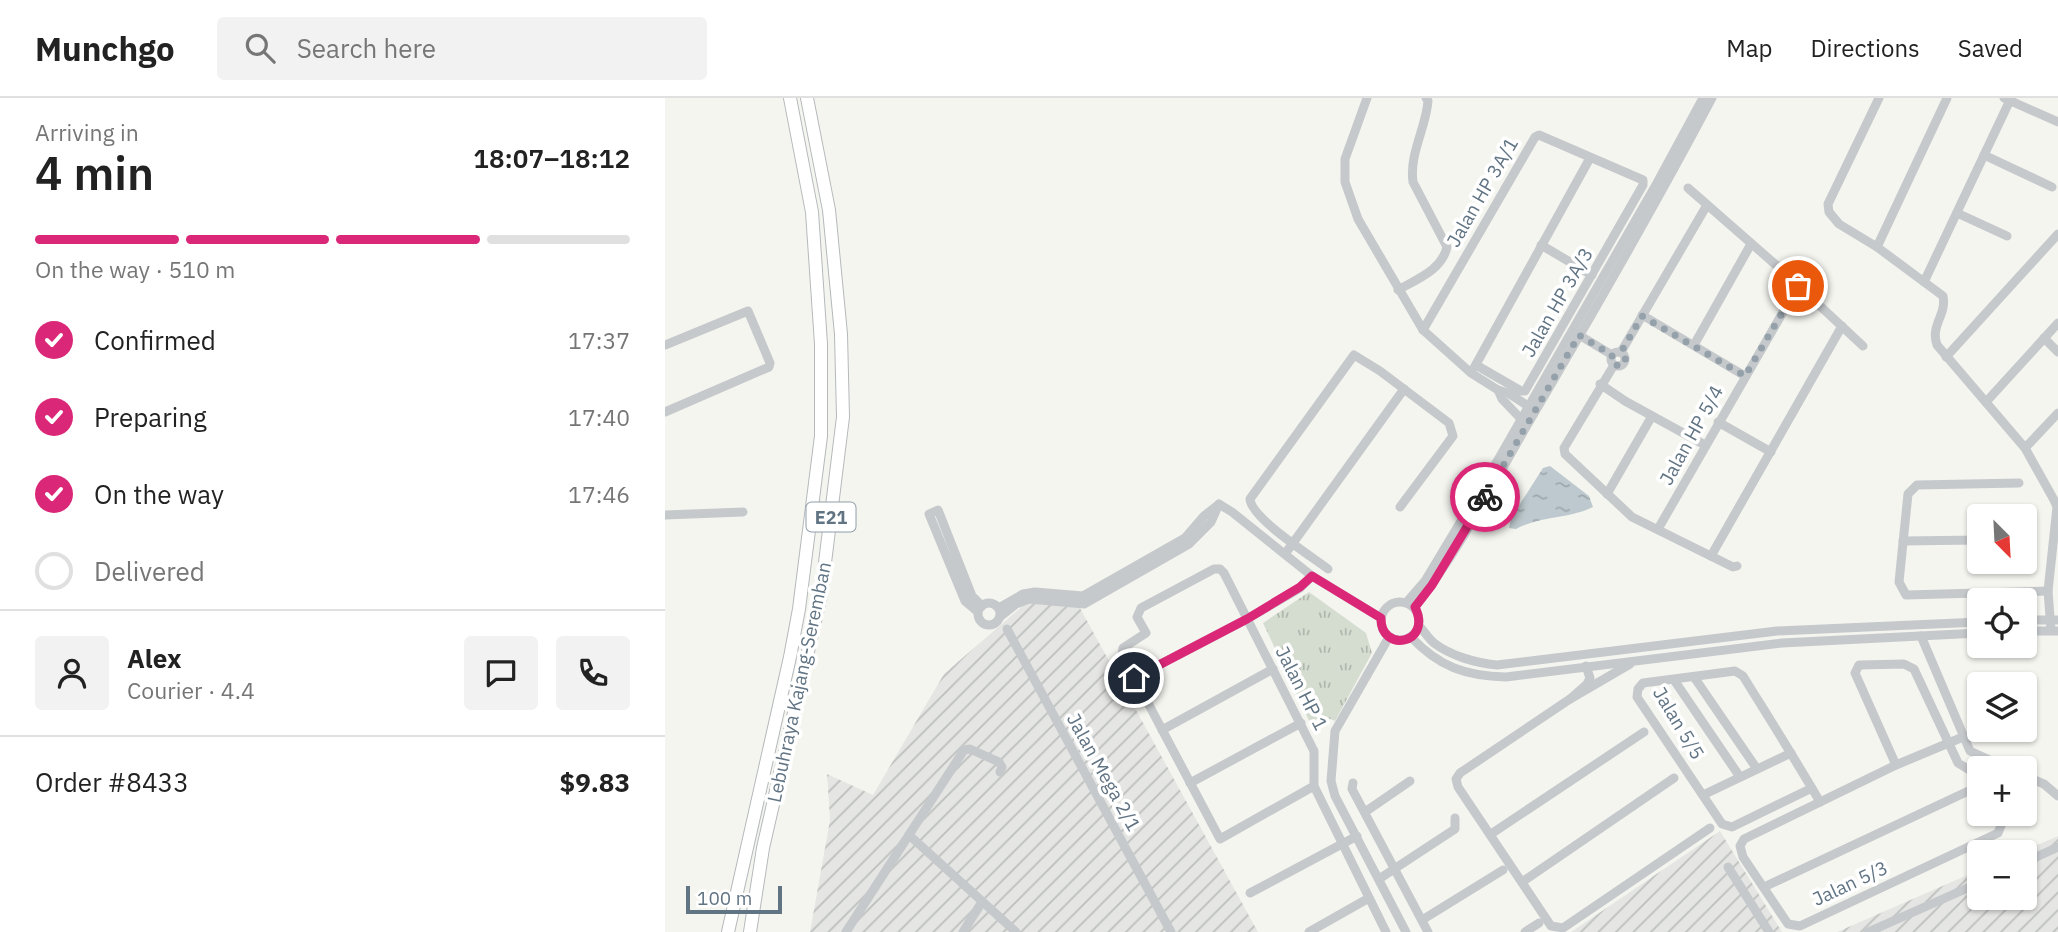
<!DOCTYPE html>
<meta charset="utf-8">
<style>
:root{--surface:#fff;--page:#f2f2f2;--text:#222;--muted:#767676;--line:#e0e0e0;--accent:#db2777}
body{margin:0;font-family:"IBM Plex Sans",sans-serif;background:var(--page);color:var(--text);height:100vh;display:flex;flex-direction:column;font-size:26px;white-space:nowrap}
*{box-sizing:border-box;margin:0}
p{font-size:23px;color:var(--muted)}
.icon{flex:none;width:38px;height:38px;fill:none;stroke:currentColor;stroke-width:2;stroke-linecap:round;stroke-linejoin:round}
.map{position:relative;flex:1;overflow:hidden}
.sheet{display:flex;flex-direction:column;background:var(--surface);width:665px}
.sheet>*{flex:none}
.needle{width:46px;rotate:156deg}
.tools{position:absolute;left:1302px;top:406px;display:grid;gap:14px}
.tools a{display:grid;place-items:center;width:70px;height:70px;border-radius:7px;background:var(--surface);box-shadow:0 2px 5px #0004;font-size:35px}
.scale{position:absolute;left:21px;bottom:18px;width:96px;box-sizing:border-box;padding-left:7px;border:4px solid #617484;border-top:0;font-size:19px;line-height:24px;white-space:nowrap;color:#617484;-webkit-text-stroke:5px #fff;paint-order:stroke}
.pin{position:absolute;display:grid;place-items:center;width:60px;height:60px;color:#fff;margin:-30px;border:4px solid #fff;border-radius:50%;box-shadow:0 2px 7px #0007}
.courier{position:absolute;display:grid;place-items:center;width:70px;height:70px;margin:-35px;border:5px solid #db2777;border-radius:50%;background:#fff;color:#222;box-shadow:0 2px 9px #0007}
.headline em{font-style:normal;font-weight:600}
.headline div{display:flex;flex-direction:column-reverse}
.headline{display:flex;align-items:center;justify-content:space-between;height:119px;padding:0 35px}
h1{font-size:46px;font-weight:600;line-height:52px}
.bar{display:grid;grid-template-columns:repeat(4,1fr);gap:10px 7px;align-content:center;height:84px;padding:0 35px}
.bar i{height:9px;border-radius:5px;background:var(--line)}
.bar .current{background:var(--accent)}
.bar p{grid-column:span 4}
.line{display:flex;align-items:center;gap:18px;padding:0 35px;border-top:2px solid var(--line)}
.line div{flex:1}
.round{display:grid;place-items:center;flex:none;width:74px;height:74px;border-radius:7px;background:var(--page)}
ol{padding:0 35px;list-style:none}
li{display:flex;align-items:center;gap:21px;height:77px}
li p{margin-inline-start:auto}
li .icon{padding:7px;border-radius:50%;background:var(--accent);color:#fff;stroke-width:4}
li:last-child{color:var(--muted)}
li i{width:38px;height:38px;border:4px solid var(--line);border-radius:50%}
header{display:flex;align-items:center;gap:42px;box-sizing:border-box;height:98px;padding:0 35px;background:var(--surface);border-bottom:2px solid var(--line)}
header strong{font-size:33px}
nav{display:flex;gap:38px;margin-inline-start:auto;font-size:24px}
.search{width:490px;height:63px;background:var(--page);display:flex;align-items:center;gap:18px;box-sizing:border-box;padding:0 24px;border-radius:7px;color:var(--muted);font-size:26px}
main{display:flex;flex:1;min-height:0}
.map>svg:first-child{display:block}
</style>
<header>
<strong>Munchgo</strong>
<div class="search"><svg class="icon" aria-label="search" viewBox="0 0 24 24"><circle cx="10" cy="10" r="6"/><path d="M15 15l6 6"/></svg>Search here</div>
<nav><a>Map</a><a>Directions</a><a>Saved</a></nav>
</header>
<main>
<section class="sheet">
<div class="headline"><div><h1>4 min</h1><p>Arriving in</p></div><em>18:07–18:12</em></div>
<div class="bar"><i class="current"></i><i class="current"></i><i class="current"></i><i></i><p>On the way · 510 m</p></div>
<ol>
<li><svg class="icon" aria-label="check" viewBox="0 0 24 24"><path d="M5 12l5 5 9-10"/></svg>Confirmed<p>17:37</p></li>
<li><svg class="icon" aria-label="check" viewBox="0 0 24 24"><path d="M5 12l5 5 9-10"/></svg>Preparing<p>17:40</p></li>
<li><svg class="icon" aria-label="check" viewBox="0 0 24 24"><path d="M5 12l5 5 9-10"/></svg>On the way<p>17:46</p></li>
<li><i></i>Delivered</li>
</ol>
<div class="line" style="height:126px"><a class="round"><svg class="icon" aria-label="person" viewBox="0 0 24 24"><circle cx="12" cy="8" r="4"/><path d="M4 21q1-7 8-7t8 7"/></svg></a><div><b>Alex</b><p>Courier · 4.4</p></div><a class="round"><svg class="icon" aria-label="chat" viewBox="0 0 24 24"><path d="M4 5h16v11H9l-5 4z"/></svg></a><a class="round"><svg class="icon" aria-label="phone" viewBox="0 0 24 24"><path d="M5 4h4l2 5-3 2q2 4 5 5l2-3 5 2v4C11 20 4 13 5 4z"/></svg></a></div>
<div class="line" style="height:91px"><div>Order #8433</div><b>$9.83</b></div>
</section>
<div class="map">
<svg width="1393" height="834" viewBox="0 0 1393 834">
<defs>
<pattern id="industrial-furrows" width="10" height="10" patternUnits="userSpaceOnUse" patternTransform="scale(1.75)"><rect width="10" height="10" fill="#e5e6e3"/><path d="M-1 1l2-2M0 10L10 0M9 11l2-2" fill="none" stroke="#bdbfbe"/></pattern>
<pattern id="grass-tufts" width="24" height="20" patternUnits="userSpaceOnUse" patternTransform="scale(1.75)"><rect width="24" height="20" fill="#d5dcd0"/><path d="M3 7l-1-3M5 7V3M7 7l1-3M15 17l-1-3M17 17v-4M19 17l1-3" fill="none" stroke="#b0b7ae"/></pattern>
<pattern id="water-ripples" width="26" height="14" patternUnits="userSpaceOnUse" patternTransform="scale(1.75)"><rect width="26" height="14" fill="#bdc9ce"/><path d="M2 4q2-2 4 0t4 0M15 11q2-2 4 0t4 0" fill="none" stroke="#9da8ad"/></pattern>
</defs>
<rect width="100%" height="100%" fill="#f5f5f0"/>
<g fill="url(#industrial-furrows)">
<path d="M367 500 410 501 593 834H145L165 722 162 676 208 697 279 576Z"/>
<path d="M1055 733 1117 834H906Z"/>
<path d="M1393 738V834H1172L1314 772V800H1360V754H1356Z"/>
</g>
<path fill="url(#grass-tufts)" d="M644 494 701 535 707 555 670 623 654 616 648 631 598 525Z"/>
<path fill="url(#water-ripples)" d="M885 368 924 398 928 409C904 421 874 418 851 431L844 430 846 420 878 370Z"/>
<g fill="none" stroke-linecap="round" stroke-linejoin="round">
<defs>
<g id="highway">
<path d="M63 834 125 559 134 511 156 338V246L147 114 125 0"/>
<path d="M85 834 98 750 156 497 178 319 176 236 164 112 142 0"/>
</g>
</defs>
<use href="#highway" stroke="#b5b9bc" stroke-width="14"/>
<g stroke="#c6c9cc" stroke-width="9">
<path d="M702 0 680 61V84L693 121 758 232 806 275 833 292 843 295 866 310"/>
<path d="M1214 0 1163 106 1164 114 1174 126 1212 149 1278 198C1282 217 1265 227 1272 247L1360 350 1389 402 1392 409 1383 493 1386 532"/>
<path d="M1339 0 1393 24"/>
<path d="M1319 57 1387 89"/>
<path d="M1023 90 1111 167 1198 248"/>
<path d="M1292 115 1342 138"/>
<path d="M876 147 927 177"/>
<path d="M1212 149 1282 0"/>
<path d="M1259 184 1346 0"/>
<path d="M733 192C752 181 777 172 782 149L748 84C744 56 761 30 763 3L761 0"/>
<path d="M977 217 1080 278"/>
<path d="M758 232 870 39 874 37 978 82V87L860 293H856L811 267"/>
<path d="M909 234 947 257"/>
<path d="M1379 240 1393 254"/>
<path d="M0 247 83 213 105 265 104 269 0 314"/>
<path d="M1029 247 1086 146"/>
<circle cx="953" cy="261" r="7"/>
<path d="M956 254 1042 107"/>
<path d="M1281 259 1393 136"/>
<path d="M949 267 899 350 900 356 967 419 1068 469 1072 468"/>
<path d="M809 270 925 60"/>
<path d="M935 286 960 303 1040 347"/>
<path d="M833 292 837 301 858 323"/>
<path d="M1321 304 1393 225"/>
<path d="M1053 324 1106 354"/>
<path d="M1360 350 1393 315"/>
<path d="M1354 385 1252 387 1243 396 1234 484 1241 497 1383 493"/>
<path d="M942 396 987 318"/>
<path d="M554 406 567 414 647 478 716 520"/>
<path d="M0 417 78 414"/>
<path d="M993 431 1133 188"/>
<path d="M1360 440H1367"/>
<path d="M1238 443 1314 442"/>
<path d="M620 456 739 291"/>
<path d="M1046 458 1177 228"/>
<path d="M663 471C646 458 586 420 585 401L689 257 715 273 784 325 788 338 735 409"/>
<circle cx="735" cy="523" r="19"/>
<circle cx="324" cy="516" r="11"/>
<path d="M741 505 760 483 834 360 992 85 1038 0"/>
<path d="M334 510 358 496 370 494 418 498 520 440 539 418 553 407"/>
<path d="M749 510C794 453 828 386 864 324 927 217 989 110 1047 0"/>
<path d="M313 514 300 503 264 416 273 412 307 498 317 508"/>
<path d="M336 518 351 506 364 501 419 506 524 446 546 424 554 406"/>
<path d="M1360 522H1393"/>
<path d="M754 528C759 533 763 540 769 545 786 558 811 565 832 567L1112 533 1314 524"/>
<path d="M342 531 506 834"/>
<path d="M1360 533H1393"/>
<path d="M1256 538 1305 653 1342 670"/>
<path d="M724 539 670 633 666 683 670 698 741 834"/>
<path d="M746 539C774 569 801 578 841 579L1117 545 1314 535"/>
<path d="M921 568 925 580 922 586 905 601 965 566"/>
<path d="M1029 579 1092 671"/>
<path d="M469 580 582 521 635 490 647 478"/>
<path d="M1009 582 1075 679"/>
<path d="M905 601 795 675 791 681 793 689 886 828 898 830 1045 730"/>
<path d="M497 632 608 571"/>
<path d="M1298 639 1231 667 1079 741 1075 748 1078 759 1123 826 1135 828 1333 735 1337 725 1332 716"/>
<path d="M1231 667 1190 575 1194 567 1239 566 1249 571 1293 665 1314 678"/>
<path d="M1360 678 1379 686 1393 698"/>
<path d="M525 685 636 625"/>
<path d="M688 685 687 691 763 834"/>
<path d="M649 688 555 741 457 556 458 550 481 535 472 519 476 510 549 471H555L559 475 649 653V688L721 834"/>
<path d="M1147 690 1067 729 1057 726 972 599 973 591 978 585 1070 573 1078 578C1104 620 1130 661 1155 704"/>
<path d="M1038 697 1126 655"/>
<path d="M700 714 745 683"/>
<path d="M826 736 979 634"/>
<path d="M244 737 351 834"/>
<path d="M1360 764 1393 749"/>
<path d="M1063 769 1104 834"/>
<path d="M714 781 790 731V720"/>
<path d="M857 784 1009 680"/>
<path d="M1099 789 1314 688"/>
<path d="M585 795 692 738"/>
<path d="M757 822 838 772"/>
<path d="M181 834 299 652 305 651 334 664 337 669 335 674"/>
<path d="M298 834 317 804"/>
<path d="M644 834 704 800"/>
<path d="M860 834 874 825"/>
<path d="M1203 834 1314 785"/>
</g>
<use href="#highway" stroke="#fff" stroke-width="12"/>
</g>
<g fill="none" stroke-linecap="round" stroke-linejoin="round">
<path stroke="#95a1aa" stroke-width="7" stroke-dasharray="0 12.6" d="M820 399 914 237 947 257V265L954 268 961 262 956 254 977 218 1080 278 1133 188"/>
<path stroke="#db2777" stroke-width="9" d="M469 580 582 521 635 489 647 478 716 520C715 555 768 547 750 509L767 487 820 399"/>
</g>
<g text-anchor="middle" dominant-baseline="central" stroke-width="7" stroke-linejoin="round" paint-order="stroke">
<rect fill="#fff" stroke="#909ea9" stroke-width="2" x="141.5" y="404.5" width="49" height="29" rx="5"/>
<g font-size="18" font-weight="bold" fill="#617484">
<text x="166" y="419">E21</text>
</g>
<g font-size="19" fill="#617484" stroke="#fff">
<text transform="translate(817 94) rotate(-60)">Jalan HP 3A/1</text>
<text transform="translate(892 204) rotate(-60)">Jalan HP 3A/3</text>
<text transform="translate(1026 337) rotate(-61)">Jalan HP 5/4</text>
<text transform="translate(134 584) rotate(-78)">Lebuhraya Kajang-Seremban</text>
<text transform="translate(637 590) rotate(63)">Jalan HP 1</text>
<text transform="translate(1014 625) rotate(59)">Jalan 5/5</text>
<text transform="translate(439 674) rotate(61)">Jalan Mega 2/1</text>
<text transform="translate(1185 785) rotate(-25)">Jalan 5/3</text>
</g>
</g>
</svg>
<div class="tools">
<a><svg class="needle" viewBox="-14 -14 28 28"><path d="M0-13l5 13h-10z" fill="#e53935"/><path d="M0 13l5-13h-10z" fill="#767676"/></svg></a>
<a><svg class="icon" aria-label="locate" viewBox="0 0 24 24"><circle cx="12" cy="12" r="6"/><path d="M12 2v4M12 18v4M2 12h4M18 12h4"/></svg></a>
<a><svg class="icon" aria-label="layers" viewBox="0 0 24 24"><path d="M12 4l9 5-9 5-9-5zM3 14l9 5 9-5"/></svg></a>
<a>+</a>
<a>−</a>
</div>
<div class="scale">100 m</div>
<div class="pin" style="left:1133px;top:188px;background:#ea580c"><svg class="icon" aria-label="bag" viewBox="0 0 24 24"><path d="M5 8h14l-1 12H6zM9 8a3 3 0 0 1 6 0"/></svg></div>
<div class="pin" style="left:469px;top:580px;background:#1f2937"><svg class="icon" aria-label="home" viewBox="0 0 24 24"><path d="M3 11l9-7 9 7M6 9v11h12V9"/></svg></div>
<div class="courier" style="left:820px;top:399px"><svg class="icon" aria-label="bike" viewBox="0 0 24 24"><circle cx="6" cy="16" r="4"/><circle cx="18" cy="16" r="4"/><path d="M6 16l4-8h5l3 8M10 8l3 8H6M13 5h3"/></svg></div>
</div>
</main>
